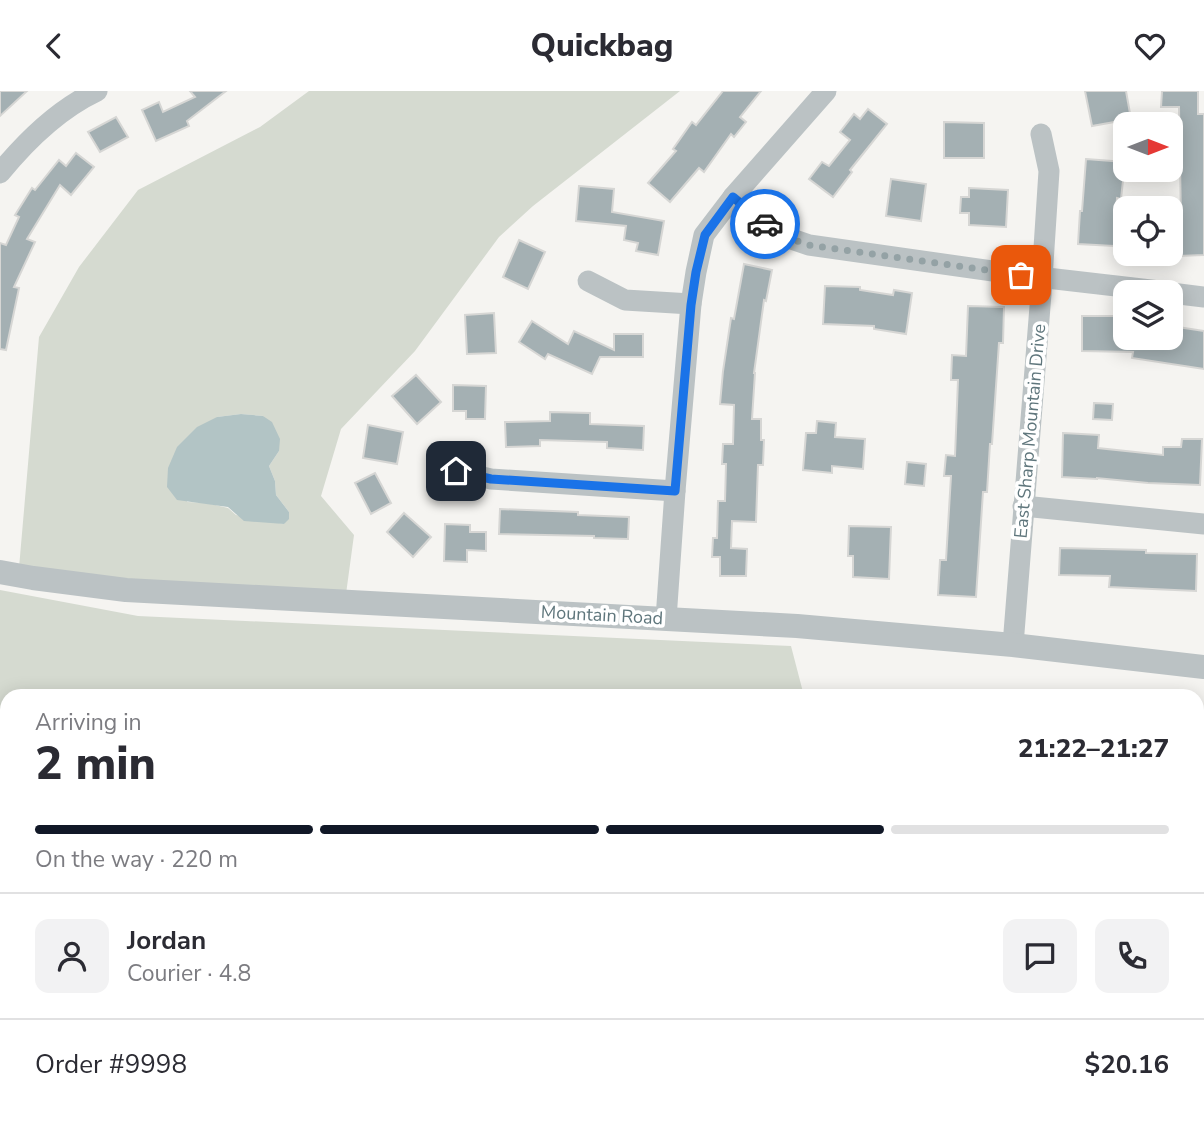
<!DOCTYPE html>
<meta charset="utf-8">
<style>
:root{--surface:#fff;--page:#f2f2f3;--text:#2b2b33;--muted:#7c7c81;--line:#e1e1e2;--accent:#111827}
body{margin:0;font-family:"Nunito Sans",sans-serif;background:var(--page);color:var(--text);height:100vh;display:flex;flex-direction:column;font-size:26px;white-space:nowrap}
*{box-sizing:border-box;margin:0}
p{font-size:23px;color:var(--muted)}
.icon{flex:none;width:38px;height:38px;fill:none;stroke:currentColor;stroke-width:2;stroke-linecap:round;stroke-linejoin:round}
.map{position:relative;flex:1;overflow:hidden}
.sheet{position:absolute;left:0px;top:598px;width:1204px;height:436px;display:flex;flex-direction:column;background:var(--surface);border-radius:21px 21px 0 0;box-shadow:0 4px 18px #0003}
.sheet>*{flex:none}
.needle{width:46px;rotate:90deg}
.tools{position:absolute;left:1113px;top:21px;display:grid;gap:14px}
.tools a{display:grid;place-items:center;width:70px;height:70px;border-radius:14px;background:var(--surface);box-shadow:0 4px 18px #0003;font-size:35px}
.pin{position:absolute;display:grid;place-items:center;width:60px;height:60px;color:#fff;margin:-30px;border-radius:14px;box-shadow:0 4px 10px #0006}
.courier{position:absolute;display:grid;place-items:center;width:70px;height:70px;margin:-35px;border:5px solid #1a73e8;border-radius:50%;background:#fff;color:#222;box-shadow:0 2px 9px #0007}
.overview em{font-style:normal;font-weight:800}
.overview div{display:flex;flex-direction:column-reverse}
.overview{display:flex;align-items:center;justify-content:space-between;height:119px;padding:0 35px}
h1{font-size:46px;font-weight:800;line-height:52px}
.bar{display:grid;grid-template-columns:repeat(4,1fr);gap:10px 7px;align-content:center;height:84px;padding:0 35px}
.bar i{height:9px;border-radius:5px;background:var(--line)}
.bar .selected{background:var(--accent)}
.bar p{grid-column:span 4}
.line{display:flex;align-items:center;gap:18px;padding:0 35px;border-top:2px solid var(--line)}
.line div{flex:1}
.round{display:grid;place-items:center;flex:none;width:74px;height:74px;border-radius:14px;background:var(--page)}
header{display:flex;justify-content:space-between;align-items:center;height:91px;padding:0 35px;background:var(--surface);font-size:32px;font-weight:800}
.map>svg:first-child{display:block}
</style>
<header><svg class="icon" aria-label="back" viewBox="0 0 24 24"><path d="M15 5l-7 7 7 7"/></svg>Quickbag<svg class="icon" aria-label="heart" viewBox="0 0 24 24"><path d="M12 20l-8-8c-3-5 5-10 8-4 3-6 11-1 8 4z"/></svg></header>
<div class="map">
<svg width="1204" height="1033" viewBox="0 0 1204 1033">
<rect width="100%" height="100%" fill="#f5f4f1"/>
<g fill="#d5dad0" fill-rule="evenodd">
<path d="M309 0H680L533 115 499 146 415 260 341 338 321 405 354 444 346 503 136 492 19 477 39 246 79 176 138 99 260 36ZM241 323 263 325 279 360 269 375 275 390 276 404 289 421 284 433 236 424 228 417 207 412 187 411 217 326Z"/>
<path d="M0 499 138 525 791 555 804 605 7 606V908L0 907Z"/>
<path d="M1197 1019 1204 1020V1033H1111L1110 1027H1197Z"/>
<path d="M601 1027H1075L1078 1033H630Z"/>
</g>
<path fill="#b2c4c5" d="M241 323 263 325 272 331 280 348 279 360 269 375 275 390 276 404 289 421V428L284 433 244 430 228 416 177 409 167 396 168 377 177 356 197 336 217 326Z"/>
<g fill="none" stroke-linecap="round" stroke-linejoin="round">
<path stroke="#b2c4c5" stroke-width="5" d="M949 1027V1033"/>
</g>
<g fill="#a4b0b3" stroke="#d6d6d4" stroke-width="2">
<path d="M0 0H27L0 25Z"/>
<path d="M190 0H226L187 30 189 35 156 50 142 19 159 11 163 21 195 6Z"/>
<path d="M723 0H761L740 26 746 31 734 46 731 43 704 81 699 77 670 111 648 92 676 60 673 58 692 31 696 34Z"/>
<path d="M1085 0H1126L1131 28 1092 35Z"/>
<path d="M1162 0H1198V23H1204V164L1178 165V129H1181L1179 16H1161Z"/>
<path d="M868 18 887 33 850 79 852 81 833 106 809 88 822 71 829 75 850 49 840 41 854 23 860 28Z"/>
<path d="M116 26 128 46 100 61 88 41Z"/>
<path d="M944 31 984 32V67H944Z"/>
<path d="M76 62 94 76 71 104 60 94 27 148 35 151 14 196 19 197 6 259 0 258V152L6 154 19 126 15 124 32 97 35 99 59 69 66 75Z"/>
<path d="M1086 68 1125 71 1121 108 1117 107 1114 155 1078 153 1080 120H1082Z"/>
<path d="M891 88 926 93 921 130 886 125Z"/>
<path d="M579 95 614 98 612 121 664 130 658 164 636 160 638 152 624 149 626 135 576 130Z"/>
<path d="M969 97 1008 99 1006 136 969 134V122H960L961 106H969Z"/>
<path d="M519 149 545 161 528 198 503 186Z"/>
<path d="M744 173 772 179 766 210 764 209 754 282H755L752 328H761V349H764L763 374H758L756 431 732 430 731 457 747 458 746 485H720V466H712L713 447H717L718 410H725L726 373H722L723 353H733L734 314 720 313 723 280 731 227 734 228Z"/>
<path d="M825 195 860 196V199L893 204 894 199 912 202 906 243 874 238V235L823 233Z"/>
<path d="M968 215 1004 216 1003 252H999L992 353H990L987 401H983L976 506 938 504 940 469H946L951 385H944L946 364 955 365 958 289H951L952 264 966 265Z"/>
<path d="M494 222 496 262 467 263 465 224Z"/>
<path d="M1082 225H1115V247H1171V235L1204 240V278L1132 267 1133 261 1082 260Z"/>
<path d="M532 230 568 253 574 240 614 259V243H643V266H600L592 283 548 263 545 268 519 251Z"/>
<path d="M416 284 441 311 417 333 392 305Z"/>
<path d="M453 294 486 295 485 328H466V320H453Z"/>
<path d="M1094 312 1113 313 1112 329 1093 328Z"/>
<path d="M550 321 590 322V333L644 335 643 359 607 357V351L540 349V355L506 356 505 331 550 330Z"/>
<path d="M817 330 836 332 835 346 865 348 863 378 832 375V382L803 379 806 342H816Z"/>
<path d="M368 334 403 341 397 373 363 367Z"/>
<path d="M1063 342 1099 344 1098 357 1163 364V356H1181L1182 348H1202L1200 394 1148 392 1097 387V388L1062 386Z"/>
<path d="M907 371 926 373 924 395 905 393Z"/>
<path d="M375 382 391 412 371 423 355 392Z"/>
<path d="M500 418 578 421V424L629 426 628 448 594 447V445L499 443Z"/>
<path d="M404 422 431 446 413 466 387 441Z"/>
<path d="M445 433 470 434V441H486V460L467 459V471L444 470Z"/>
<path d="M849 435 891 436 889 488 853 486V465H848Z"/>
<path d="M1060 457 1146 459V462L1197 463 1196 500 1109 496 1110 485 1059 484Z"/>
</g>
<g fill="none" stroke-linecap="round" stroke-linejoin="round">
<g stroke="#bbc2c4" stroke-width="21">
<path d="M0 82C26 50 59 18 97 0"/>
<path d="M733 106 777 143 809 154 1021 184 1168 201"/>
<path d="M588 190 625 209 691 213"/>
<path d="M1171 202 1204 206"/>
<path d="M456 380 491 388 675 400"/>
<path d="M1023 415 1204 433"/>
<path d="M666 528 675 400 691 213 696 181 704 144 733 106 826 0"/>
<path d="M1013 554 1041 203 1049 80 1041 43"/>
</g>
<path stroke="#bbc2c4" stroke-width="24" d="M0 481 33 487 126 499 797 535 1013 554 1204 576"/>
</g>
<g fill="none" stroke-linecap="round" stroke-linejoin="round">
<path stroke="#94a2a5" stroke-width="7" stroke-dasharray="0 12.6" d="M765 133 777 143 809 154 1021 184"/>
<path stroke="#1a73e8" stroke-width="9" d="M456 380 491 388 675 400 691 214 696 181 705 144 733 106 765 133"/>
</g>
<g text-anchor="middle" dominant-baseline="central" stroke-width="7" stroke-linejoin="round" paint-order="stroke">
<g font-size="18" fill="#5f767c" stroke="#fff">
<text transform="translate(1030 340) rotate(-85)">East Sharp Mountain Drive</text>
<text transform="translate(602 524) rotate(3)">Mountain Road</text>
</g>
</g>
</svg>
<div class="tools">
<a><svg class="needle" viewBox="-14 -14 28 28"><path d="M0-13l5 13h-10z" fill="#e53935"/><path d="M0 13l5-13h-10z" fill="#7c7c81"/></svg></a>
<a><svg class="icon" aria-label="locate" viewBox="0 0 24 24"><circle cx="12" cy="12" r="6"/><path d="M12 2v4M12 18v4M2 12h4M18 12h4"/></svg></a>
<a><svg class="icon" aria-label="layers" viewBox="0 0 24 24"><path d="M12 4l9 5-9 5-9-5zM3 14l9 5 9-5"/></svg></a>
</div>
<div class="pin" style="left:1021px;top:184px;background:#ea580c"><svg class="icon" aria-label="bag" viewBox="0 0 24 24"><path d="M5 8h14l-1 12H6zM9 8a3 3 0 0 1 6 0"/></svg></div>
<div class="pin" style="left:456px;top:380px;background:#1f2937"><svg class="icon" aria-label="home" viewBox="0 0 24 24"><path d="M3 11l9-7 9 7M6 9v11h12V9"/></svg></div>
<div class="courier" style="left:765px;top:133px"><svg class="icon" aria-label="car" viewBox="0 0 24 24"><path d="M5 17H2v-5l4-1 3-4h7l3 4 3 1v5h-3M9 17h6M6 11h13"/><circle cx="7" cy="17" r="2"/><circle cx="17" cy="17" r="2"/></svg></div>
<section class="sheet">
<div class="overview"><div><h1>2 min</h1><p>Arriving in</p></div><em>21:22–21:27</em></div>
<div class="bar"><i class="selected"></i><i class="selected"></i><i class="selected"></i><i></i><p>On the way · 220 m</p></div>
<div class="line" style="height:126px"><a class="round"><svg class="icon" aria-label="person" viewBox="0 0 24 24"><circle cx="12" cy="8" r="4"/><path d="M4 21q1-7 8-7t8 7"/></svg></a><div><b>Jordan</b><p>Courier · 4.8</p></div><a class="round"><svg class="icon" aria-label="chat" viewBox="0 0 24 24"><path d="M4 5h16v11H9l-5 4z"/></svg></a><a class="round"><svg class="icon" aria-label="phone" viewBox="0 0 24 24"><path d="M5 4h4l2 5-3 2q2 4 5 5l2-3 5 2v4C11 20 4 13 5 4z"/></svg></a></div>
<div class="line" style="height:91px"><div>Order #9998</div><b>$20.16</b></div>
</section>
</div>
